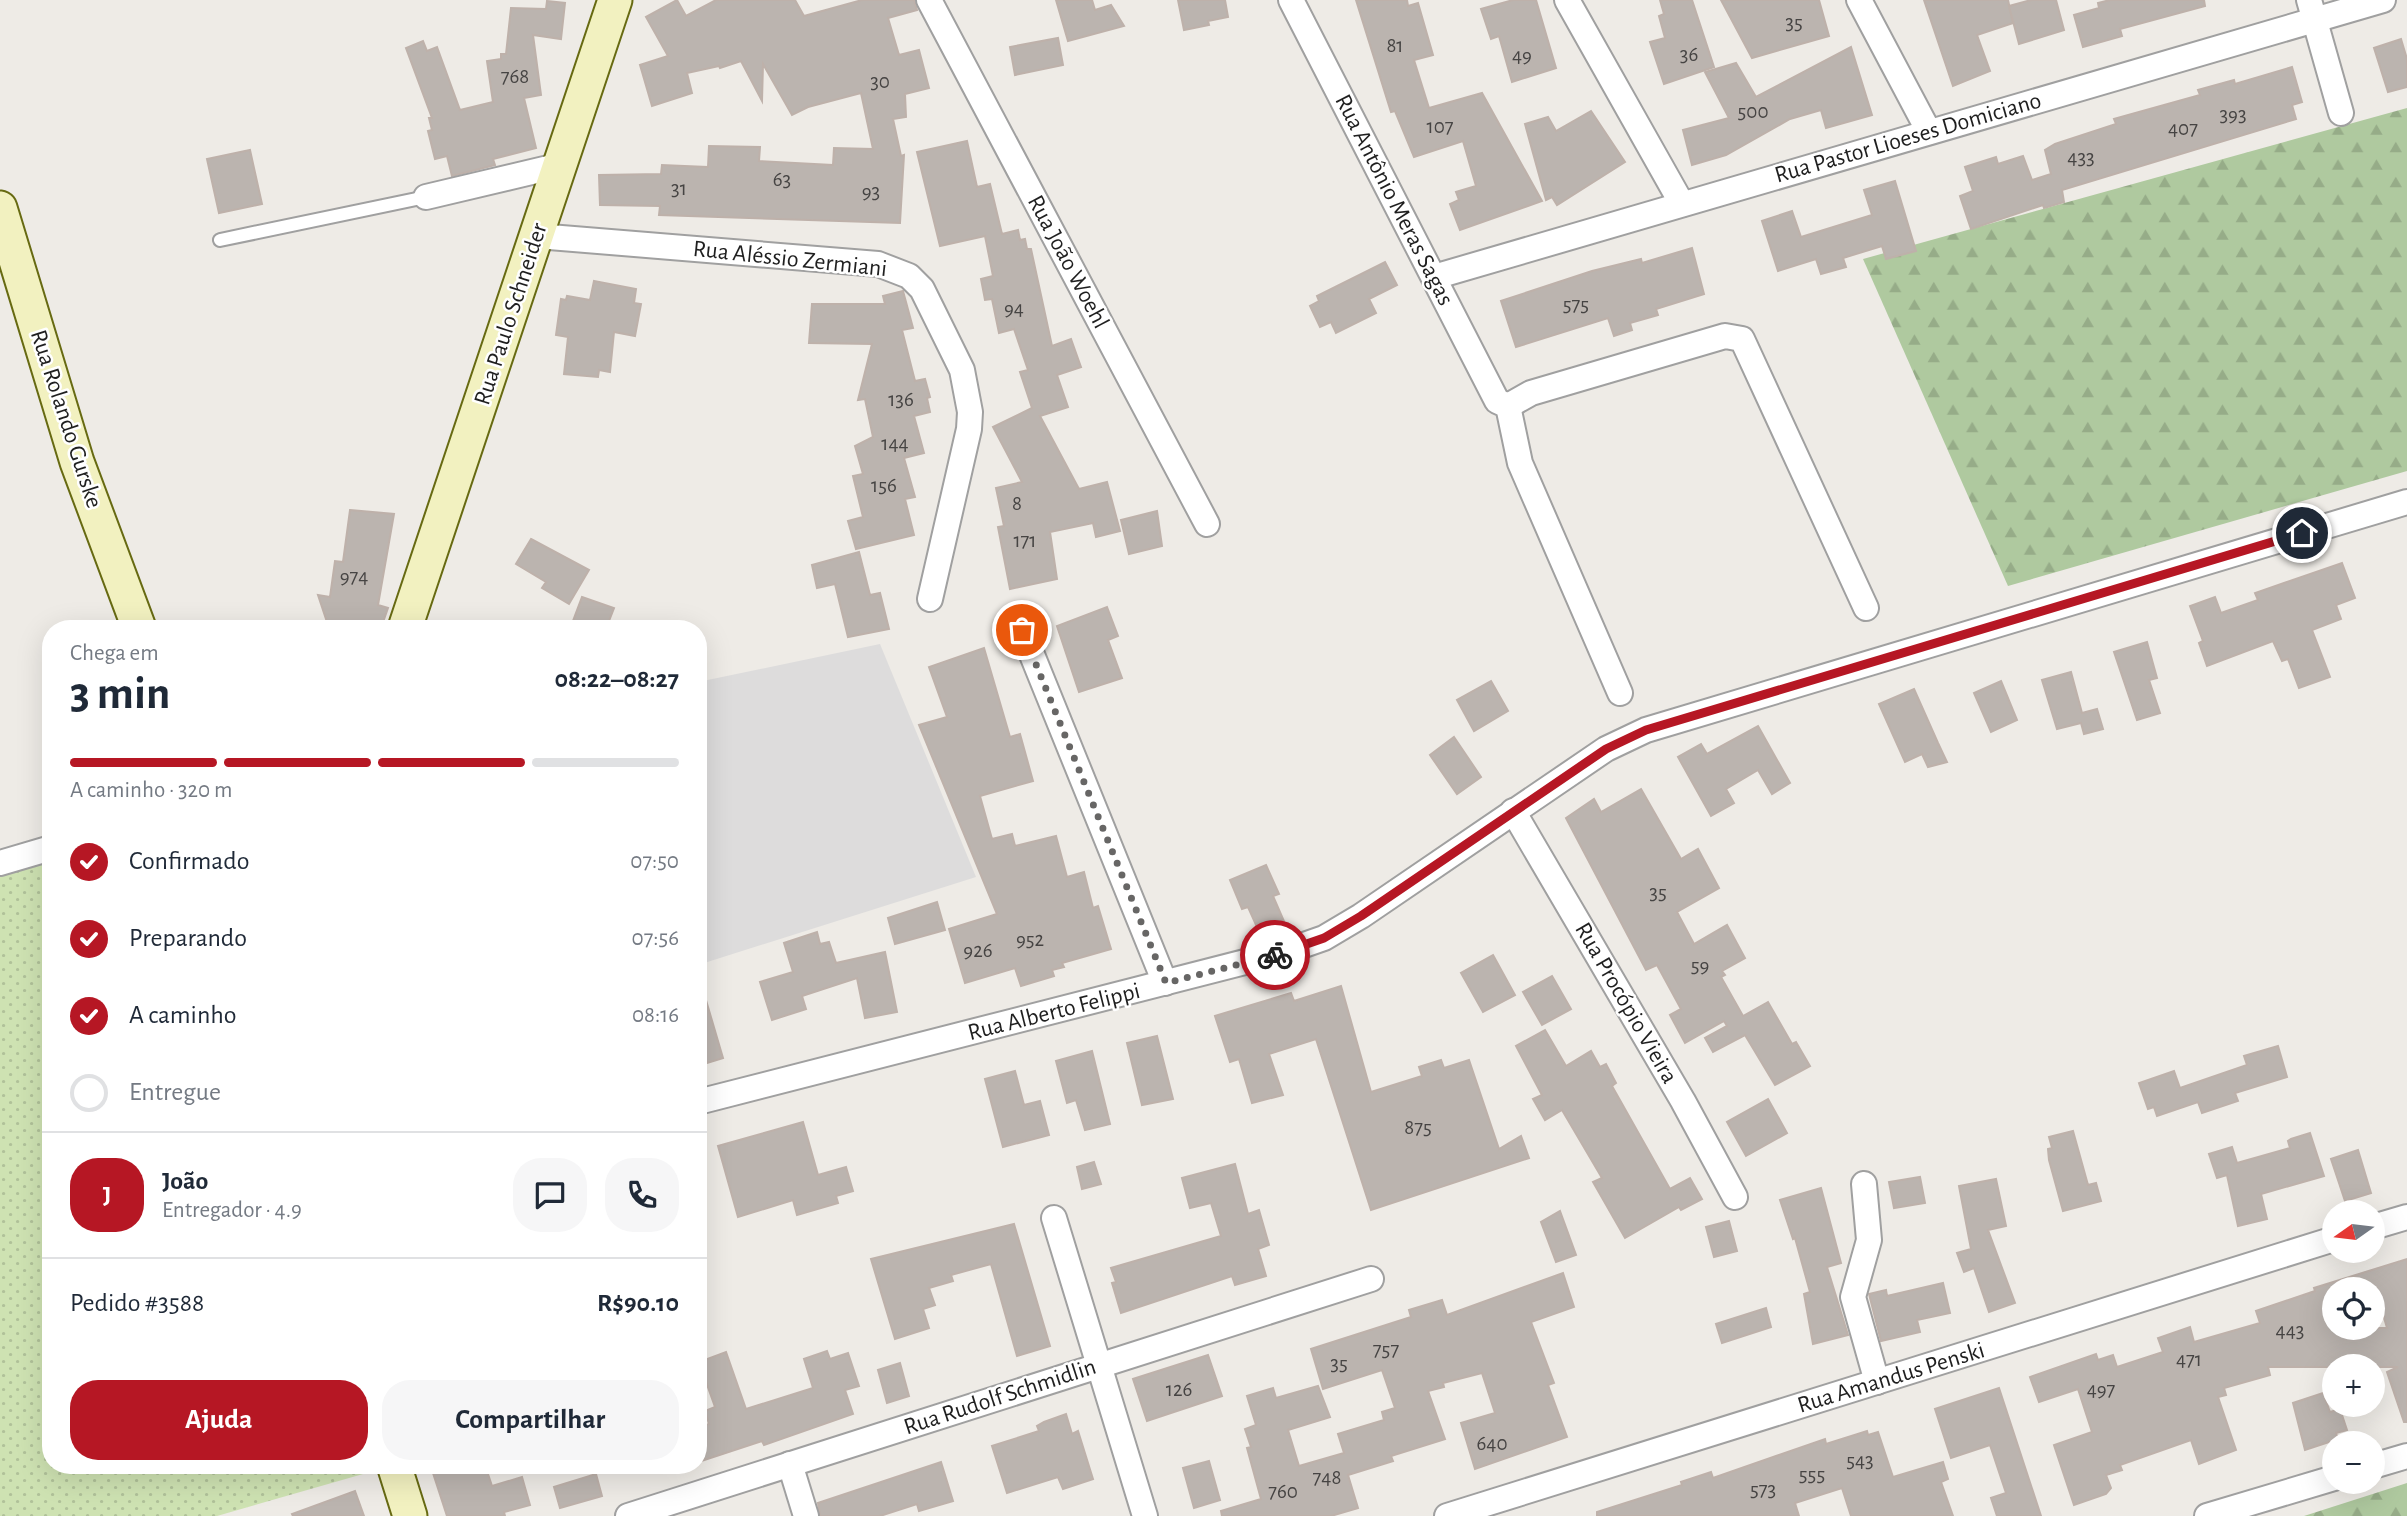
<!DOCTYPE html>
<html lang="pt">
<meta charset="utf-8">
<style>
:root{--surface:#fff;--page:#f6f6f7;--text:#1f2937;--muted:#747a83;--line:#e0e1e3;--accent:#b61724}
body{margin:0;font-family:"Alegreya Sans",sans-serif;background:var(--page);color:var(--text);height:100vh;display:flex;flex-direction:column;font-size:26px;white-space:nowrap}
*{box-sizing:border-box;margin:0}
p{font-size:23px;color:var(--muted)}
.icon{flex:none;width:38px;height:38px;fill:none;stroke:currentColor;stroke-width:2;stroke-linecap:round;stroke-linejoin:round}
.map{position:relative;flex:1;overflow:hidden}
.panel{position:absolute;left:42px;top:620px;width:665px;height:854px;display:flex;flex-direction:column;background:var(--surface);border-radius:28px;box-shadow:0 7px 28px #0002}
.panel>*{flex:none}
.needle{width:46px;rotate:256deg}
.fabs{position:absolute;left:2322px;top:1200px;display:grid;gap:14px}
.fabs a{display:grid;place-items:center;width:63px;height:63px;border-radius:50%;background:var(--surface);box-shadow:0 7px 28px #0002;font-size:35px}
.pin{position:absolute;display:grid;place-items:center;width:60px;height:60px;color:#fff;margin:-30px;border:4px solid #fff;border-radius:50%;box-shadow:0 2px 7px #0007}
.courier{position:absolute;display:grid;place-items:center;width:70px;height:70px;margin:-35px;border:5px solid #b61724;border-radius:50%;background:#fff;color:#222;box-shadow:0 2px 9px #0007}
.head em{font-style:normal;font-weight:700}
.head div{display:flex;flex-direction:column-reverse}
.head{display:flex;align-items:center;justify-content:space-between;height:119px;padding:0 28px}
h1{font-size:46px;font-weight:700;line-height:52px}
.bar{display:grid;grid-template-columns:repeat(4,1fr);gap:10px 7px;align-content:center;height:84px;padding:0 28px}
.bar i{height:9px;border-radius:5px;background:var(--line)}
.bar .selected{background:var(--accent)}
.bar p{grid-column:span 4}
.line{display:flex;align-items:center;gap:18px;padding:0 28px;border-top:2px solid var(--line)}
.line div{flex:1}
.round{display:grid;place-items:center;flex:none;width:74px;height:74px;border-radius:28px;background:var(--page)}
ol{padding:0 28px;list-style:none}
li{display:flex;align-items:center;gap:21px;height:77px}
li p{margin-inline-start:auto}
li .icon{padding:7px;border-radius:50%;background:var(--accent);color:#fff;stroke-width:4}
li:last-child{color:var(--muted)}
li i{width:38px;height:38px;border:4px solid var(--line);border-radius:50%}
.action{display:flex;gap:14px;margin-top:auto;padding:14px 28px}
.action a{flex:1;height:80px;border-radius:28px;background:var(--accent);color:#fff;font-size:28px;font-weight:700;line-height:80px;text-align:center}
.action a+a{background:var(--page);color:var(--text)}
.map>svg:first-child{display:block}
</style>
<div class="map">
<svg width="2407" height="1516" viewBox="0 0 2407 1516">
<defs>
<pattern id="grass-dots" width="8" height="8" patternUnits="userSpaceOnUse" patternTransform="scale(1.75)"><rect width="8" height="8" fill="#cee2b2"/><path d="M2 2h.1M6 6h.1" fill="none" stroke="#b0c199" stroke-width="1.8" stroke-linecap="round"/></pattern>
<pattern id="forest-firs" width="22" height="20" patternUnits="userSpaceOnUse" patternTransform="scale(1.75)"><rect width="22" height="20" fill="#afc99f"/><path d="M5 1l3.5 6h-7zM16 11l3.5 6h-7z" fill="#96ac88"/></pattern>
</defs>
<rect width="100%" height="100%" fill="#eeebe6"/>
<path fill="#dddcdc" d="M880 644 976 877 698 965V682Z"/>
<path fill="url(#grass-dots)" d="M51 856V1465H375L377 1470 217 1516H0V872Z"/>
<g fill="url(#forest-firs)">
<path d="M2407 108V471L2008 586 1863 259Z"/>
<path d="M2407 1483V1516H2304Z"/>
</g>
<g fill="#bbb4af" stroke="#beb1aa" stroke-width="2" fill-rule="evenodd">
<path d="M677 0 686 16 716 0H795L804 16 862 0H914L917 10 888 18 899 55 919 50 929 88 905 94 906 117 893 119 901 156 904 155 900 223 659 215 660 206 600 205 599 175 661 174 662 165 708 167 709 146 760 147 759 161 833 165 834 148 873 149 861 93 808 107 792 115 763 64 762 101 741 61 720 68 719 66 687 73 692 93 652 106 640 65 668 56 646 17Z"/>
<path d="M1056 0H1092L1095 10 1111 5 1124 26 1068 41Z"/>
<path d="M1178 0H1225L1228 17 1208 21 1209 25 1184 30Z"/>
<path d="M1356 0H1407L1408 6 1418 3 1433 55 1414 60 1429 108 1482 93 1542 201 1460 230 1450 204 1459 200 1456 192 1476 186 1463 141 1414 157 1395 111 1391 112Z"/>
<path d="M1513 0H1536L1556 68 1512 82 1499 36 1491 39 1481 9Z"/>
<path d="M1660 0H1692L1714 67 1664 84 1650 42 1665 38 1659 16 1664 14Z"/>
<path d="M1721 0H1819L1829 36 1752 58Z"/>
<path d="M1924 0H2008L2013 23 1977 35 1990 71 1953 86Z"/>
<path d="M2031 0H2056L2064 30 2019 44 2009 6Z"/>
<path d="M2110 0H2204L2205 6 2120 29 2122 36 2083 47 2074 15 2099 8 2098 3Z"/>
<path d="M547 1 565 3 561 39 533 35 541 95 524 98 536 148 493 159 495 165 452 176 447 156 435 159 428 131 432 130 429 118H432L406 48 423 41 427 51 437 47 460 110 493 102 487 61 501 59V54H506L511 8 546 9Z"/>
<path d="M1058 38 1063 65 1015 75 1010 47Z"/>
<path d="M2401 39 2407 59V87L2388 92 2374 48Z"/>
<path d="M1851 47 1872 115 1826 128 1821 110 1790 119 1726 155 1692 165 1683 130 1729 118 1705 72 1736 63 1756 97Z"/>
<path d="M2292 67 2302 102 2292 105 2296 119 2062 190 2064 202 2044 208 2043 205 1971 229 1960 196 1973 191 1965 167 1996 157 1998 164 2023 156 2032 180 2051 174 2045 150 2055 144 2116 124 2114 119 2200 95 2198 90 2234 80 2235 84Z"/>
<path d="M1591 111 1625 162 1557 205 1552 197 1546 200 1525 124 1548 117 1556 131Z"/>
<path d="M967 141 977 187 990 184 1002 234 1018 230 1020 240 1025 239 1027 249H1031L1052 346 1071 339 1081 367 1057 375 1068 407 1040 416 1079 489 1107 482 1120 531 1096 537 1093 523 1050 532 1057 579 1010 589 998 527 1004 526 996 488 1022 482 993 427 1032 408 1020 372 1028 370 1014 329 999 333 992 299 985 300 981 279 993 276 985 236 940 246 917 152Z"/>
<path d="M250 150 262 204 219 213 207 159Z"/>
<path d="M1895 181 1916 251 1886 259 1882 246 1843 258 1846 267 1821 274 1816 259 1778 271 1762 221 1792 211 1801 237 1872 215 1864 190Z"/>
<path d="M1692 248 1704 294 1656 309 1658 315 1630 323 1632 330 1614 336 1608 318 1516 347 1501 301 1592 271 1641 259 1642 263Z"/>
<path d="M1385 262 1397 285 1369 299 1376 313 1336 333 1331 322 1320 327 1310 306 1319 301 1317 296Z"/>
<path d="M594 281 636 289 634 303 641 304 635 336 614 332 610 372 599 370 598 377 564 374 568 337 556 335 561 299 566 300 567 296 590 300Z"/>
<path d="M903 291 913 328 902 330 915 381 925 379 930 397 927 398 930 412 914 416 924 453 904 458 915 497 905 499 914 535 856 549 848 521 863 517 853 476 863 474 855 446 873 437 865 399 858 400 872 344 809 343 812 304H885L883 296Z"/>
<path d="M350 510 394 514 378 605 388 608 381 628H329L318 595 330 597 335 561 343 562Z"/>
<path d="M1157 511 1162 546 1129 554 1121 520Z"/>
<path d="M531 539 589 570 569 604 542 588 546 582 516 564Z"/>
<path d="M859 552 870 595 880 593 889 629 848 637 835 584 817 588 812 565Z"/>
<path d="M2342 563 2355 598 2336 605 2341 619 2312 630 2330 677 2299 688 2288 659 2282 661 2273 641 2207 666 2199 643 2203 641 2190 606 2215 597 2221 613 2258 600 2255 593Z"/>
<path d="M582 597 614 608 607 626 598 623 596 628H591L573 621Z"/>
<path d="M1107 607 1118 636 1108 640 1122 678 1079 692 1057 626Z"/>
<path d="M2147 642 2157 678 2149 680 2160 713 2137 720 2114 652Z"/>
<path d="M984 648 1010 737 1020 734 1033 781 980 796 992 839 1012 834 1015 846 1056 836 1067 877 1084 872 1093 908 1098 906 1111 949 1062 963 1064 967 1052 970 1054 976 1021 986 1015 968 965 983 949 929 997 914 919 725 947 717 929 667Z"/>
<path d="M2071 672 2082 713 2097 709 2103 729 2084 734 2081 723 2057 729 2042 680Z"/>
<path d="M1491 681 1508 711 1474 731 1457 700Z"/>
<path d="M2001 681 2017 720 1991 732 1974 693Z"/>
<path d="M1914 689 1938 743 1947 762 1928 767 1922 754 1905 762 1879 704Z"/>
<path d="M1758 726 1790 783 1772 794 1758 770 1726 789 1734 803 1711 816 1678 757 1701 744 1707 754Z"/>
<path d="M1454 737 1481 777 1457 794 1430 755Z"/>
<path d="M1641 789 1681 859 1698 849 1719 888 1677 912 1694 944 1727 925 1745 958 1722 971 1725 975 1721 977 1743 1016 1768 1002 1792 1044 1796 1042 1810 1066 1775 1085 1745 1035 1713 1052 1705 1038 1727 1026 1724 1021 1685 1043 1670 1015 1681 1009 1657 965 1646 970 1566 818 1594 799 1601 812Z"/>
<path d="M1266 865 1279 894 1273 896 1286 926 1261 936 1248 907 1242 909 1230 880Z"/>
<path d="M937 902 945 930 895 944 888 918Z"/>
<path d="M817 932 820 944 829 942 836 963 885 952 897 1012 865 1018 857 978 802 996 806 1009 772 1020 760 982 793 972 784 943Z"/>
<path d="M1493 955 1515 995 1483 1012 1461 973Z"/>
<path d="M1552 976 1571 1009 1542 1025 1523 992Z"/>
<path d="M1341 986 1371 1092 1422 1076 1419 1067 1441 1060 1444 1068 1469 1060 1499 1149 1521 1136 1529 1158 1371 1210 1316 1039 1269 1054 1283 1095 1252 1103 1239 1059 1230 1062 1215 1016 1291 993 1294 1001Z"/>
<path d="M703 990 723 1058 707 1063 706 1060 698 1063V991Z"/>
<path d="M1545 1030 1566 1066 1591 1051 1600 1067 1606 1064 1616 1083 1612 1086 1670 1189 1690 1178 1702 1199 1681 1210 1679 1207 1625 1238 1593 1182 1602 1178 1562 1110 1545 1120 1533 1099 1542 1095 1516 1046Z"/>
<path d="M1157 1036 1173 1099 1142 1105 1127 1043Z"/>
<path d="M2278 1046 2287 1077 2235 1093 2238 1101 2202 1113 2198 1102 2157 1116 2154 1107 2148 1109 2139 1083 2174 1071 2180 1088 2247 1065 2244 1056Z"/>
<path d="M1092 1051 1110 1124 1085 1130 1076 1100 1067 1103 1056 1061Z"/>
<path d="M1015 1071 1024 1105 1040 1101 1049 1135 1003 1147 985 1079Z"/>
<path d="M1768 1099 1787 1133 1746 1156 1727 1122Z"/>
<path d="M803 1122 818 1175 846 1167 853 1191 836 1196 838 1203 797 1215 793 1200 738 1217 718 1146Z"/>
<path d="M2073 1131 2088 1185 2096 1183 2101 1201 2063 1211 2049 1160 2048 1149 2052 1148 2049 1137Z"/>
<path d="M2310 1133 2324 1176 2261 1194 2267 1219 2238 1226 2227 1175 2217 1178 2209 1154 2232 1147 2237 1163 2290 1148 2288 1141 2291 1139Z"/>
<path d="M2358 1150 2371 1193 2345 1201 2331 1159Z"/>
<path d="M1094 1162 1101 1184 1082 1189 1077 1167Z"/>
<path d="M1235 1164 1248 1214 1259 1210 1269 1245 1258 1249 1266 1276 1235 1285 1232 1276 1121 1313 1112 1283 1116 1282 1111 1268 1221 1236 1211 1203 1190 1208 1182 1178Z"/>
<path d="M1920 1177 1925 1203 1894 1208 1889 1182Z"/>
<path d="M1996 1179 2006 1226 1988 1230 2015 1303 1989 1312 1974 1268 1964 1272 1957 1253 1971 1249 1959 1186Z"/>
<path d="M1821 1188 1841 1263 1827 1267 1848 1335 1813 1344 1804 1294 1810 1292 1795 1238 1793 1239 1780 1200Z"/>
<path d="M1560 1211 1576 1255 1556 1262 1541 1222Z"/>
<path d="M1729 1221 1737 1251 1714 1257 1706 1227Z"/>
<path d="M1014 1224 1050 1346 1017 1356 991 1264 951 1275 953 1281 929 1288 935 1305 923 1309 929 1328 895 1339 871 1259Z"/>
<path d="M2407 1259V1422H2404L2387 1372 2398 1367H2268L2270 1375 2224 1388 2226 1395 2218 1397 2236 1450 2199 1464 2191 1440 2120 1465 2122 1470 2106 1475 2111 1488 2106 1494 2074 1505 2054 1445 2092 1432 2078 1389 2039 1402 2030 1377 2096 1354 2098 1360 2113 1355 2117 1367 2163 1352 2158 1338 2190 1327 2194 1342 2260 1323 2256 1311 2315 1291 2314 1288ZM2334 1290H2376L2387 1328H2334Z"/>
<path d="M1563 1273 1574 1307 1531 1322 1554 1383 1548 1385 1567 1437 1475 1469 1461 1423 1495 1413 1482 1373 1443 1383 1444 1387 1428 1391 1445 1439 1391 1456 1393 1461 1348 1475 1358 1508 1331 1516H1222L1221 1511 1261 1499 1247 1448 1251 1447 1245 1429 1256 1425 1247 1396 1273 1388 1276 1398 1318 1386 1330 1417 1288 1430 1299 1466 1344 1453 1338 1434 1384 1420 1382 1412 1395 1408 1382 1370 1323 1389 1311 1349 1411 1317 1409 1310 1442 1300 1447 1315Z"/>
<path d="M1943 1283 1950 1313 1917 1320 1920 1332 1881 1341 1869 1294 1886 1290 1887 1296Z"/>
<path d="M1766 1308 1771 1327 1722 1343 1716 1324Z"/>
<path d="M827 1351 830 1359 848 1353 859 1386 845 1390 853 1414 764 1445 762 1441 698 1462V1427L709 1424 705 1411 715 1407 699 1362 726 1352 746 1409 813 1388 804 1359Z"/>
<path d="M1208 1355 1222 1396 1147 1421 1133 1379Z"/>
<path d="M900 1363 909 1396 887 1403 878 1370Z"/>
<path d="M1999 1388 2041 1516H1997L1991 1498 2006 1493 1990 1445 1951 1458 1935 1409Z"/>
<path d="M2323 1393 2330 1412 2340 1409 2347 1430 2336 1433 2338 1439 2305 1450 2293 1403Z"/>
<path d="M1066 1414 1072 1434 1078 1431 1093 1479 1063 1489 1058 1477 1007 1493 992 1446 1039 1431 1037 1426 1044 1422Z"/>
<path d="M1867 1431 1868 1435 1878 1432 1893 1477 1943 1462 1948 1479 1941 1482 1953 1516H1851L1842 1488 1795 1503 1799 1516H1597V1512L1682 1485 1681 1482 1711 1472 1713 1478 1825 1439 1826 1444Z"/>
<path d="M1209 1461 1220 1500 1194 1508 1183 1468Z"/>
<path d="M941 1462 953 1501 919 1511 917 1504 880 1516H820L818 1503Z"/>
<path d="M451 1465H485L492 1486 522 1477 530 1505 504 1512 505 1516H447L432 1470Z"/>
<path d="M596 1474 602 1496 560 1508 554 1487Z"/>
<path d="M355 1491 364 1516H293L292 1514Z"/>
</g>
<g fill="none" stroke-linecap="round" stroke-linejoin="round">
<defs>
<path id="lane" d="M220 240 426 197"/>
<g id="street">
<path d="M929 0 1207 524"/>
<path d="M1291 0 1497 401 1508 406 1520 463 1620 693"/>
<path d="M1567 0 1682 204"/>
<path d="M1859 0 1929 132"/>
<path d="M2309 0 2341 113"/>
<path d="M426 197 561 165"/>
<path d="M537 236 878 264 909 276 922 289 962 370 970 412 969 429 930 599"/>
<path d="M1434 277 2383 0"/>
<path d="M1508 406 1531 393 1725 336 1742 339 1866 608"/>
<path d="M1022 630 1165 983"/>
<path d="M1513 811 1683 1101 1735 1197"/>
<path d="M0 863 51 848"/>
<path d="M698 1102 1284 952 1324 938 1361 916 1606 749 1646 730 2407 502"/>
<path d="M1864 1184 1869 1240 1853 1297 1877 1382"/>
<path d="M1054 1218 1145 1516"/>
<path d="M2373 1227 2407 1217"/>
<path d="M790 1464 806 1516"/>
<path d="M2373 1466 2407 1456"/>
<path d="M628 1516 1371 1279"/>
<path d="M1447 1516 2334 1239"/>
<path d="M2207 1516 2334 1478"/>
</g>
<g id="secondary">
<path d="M0 208 77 462 139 628"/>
<path d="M405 628 615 0"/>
<path d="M394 1465 410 1516"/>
</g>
</defs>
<use href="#lane" stroke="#a0a0a0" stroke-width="16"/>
<use href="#street" stroke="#a0a0a0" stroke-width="28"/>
<use href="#secondary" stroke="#676a12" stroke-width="37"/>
<use href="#lane" stroke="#fff" stroke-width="12"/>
<use href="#street" stroke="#fff" stroke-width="24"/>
<use href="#secondary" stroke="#f2f1c0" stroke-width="33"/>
</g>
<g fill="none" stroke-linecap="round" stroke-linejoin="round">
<path stroke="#676665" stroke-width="7" stroke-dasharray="0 12.6" d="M1022 630 1166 983 1275 955"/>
<path stroke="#b61724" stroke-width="9" d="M1275 955 1324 938 1361 916 1606 749 1646 730 2302 533"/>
</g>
<g text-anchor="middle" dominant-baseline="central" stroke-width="5" stroke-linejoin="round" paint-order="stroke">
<g font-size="21" fill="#464443">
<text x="1794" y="22">35</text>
<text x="1395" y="45">81</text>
<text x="1689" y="54">36</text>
<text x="1522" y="55">49</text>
<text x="515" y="76">768</text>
<text x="880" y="81">30</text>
<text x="1753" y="111">500</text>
<text x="2233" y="114">393</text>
<text x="1440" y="126">107</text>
<text x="2183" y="128">407</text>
<text x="2081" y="157">433</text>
<text x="782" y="179">63</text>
<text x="679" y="188">31</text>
<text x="871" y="191">93</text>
<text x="1576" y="304">575</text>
<text x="1014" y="308">94</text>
<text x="901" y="399">136</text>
<text x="895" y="443">144</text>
<text x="884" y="485">156</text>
<text x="1017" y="503">8</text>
<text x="1025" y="540">171</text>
<text x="354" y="576">974</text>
<text x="1658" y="892">35</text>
<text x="1030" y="939">952</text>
<text x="978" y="950">926</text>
<text x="1700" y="965">59</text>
<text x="1418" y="1127">875</text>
<text x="2290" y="1330">443</text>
<text x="1386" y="1349">757</text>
<text x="2189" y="1359">471</text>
<text x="1339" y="1363">35</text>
<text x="1179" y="1389">126</text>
<text x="2101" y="1389">497</text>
<text x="1492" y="1443">640</text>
<text x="1860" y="1460">543</text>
<text x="1812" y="1474">555</text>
<text x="1327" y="1477">748</text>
<text x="1763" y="1489">573</text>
<text x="1283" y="1491">760</text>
</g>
<g font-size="24" fill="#1f1f1f" stroke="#fff">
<text transform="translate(1908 138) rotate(-16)">Rua Pastor Lioeses Domiciano</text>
<text transform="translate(1394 200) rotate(63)">Rua Antônio Meras Sagas</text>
<text transform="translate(790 259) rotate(6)">Rua Aléssio Zermiani</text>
<text transform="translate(1068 262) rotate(62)">Rua João Woehl</text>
<text transform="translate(511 314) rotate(-72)">Rua Paulo Schneider</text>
<text transform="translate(66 419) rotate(72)">Rua Rolando Gurske</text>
<text transform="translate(1626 1003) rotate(60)">Rua Procópio Vieira</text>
<text transform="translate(1054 1012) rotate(-14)">Rua Alberto Felippi</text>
<text transform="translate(1891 1378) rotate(-17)">Rua Amandus Penski</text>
<text transform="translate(1000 1397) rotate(-18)">Rua Rudolf Schmidlin</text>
</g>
</g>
</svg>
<div class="fabs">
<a><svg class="needle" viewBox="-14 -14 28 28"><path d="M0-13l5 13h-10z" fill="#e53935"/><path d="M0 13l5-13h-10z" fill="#747a83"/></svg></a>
<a><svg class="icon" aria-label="locate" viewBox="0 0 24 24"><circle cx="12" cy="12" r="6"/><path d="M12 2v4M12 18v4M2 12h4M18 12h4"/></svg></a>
<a>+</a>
<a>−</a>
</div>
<div class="pin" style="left:1022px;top:630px;background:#ea580c"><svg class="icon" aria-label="bag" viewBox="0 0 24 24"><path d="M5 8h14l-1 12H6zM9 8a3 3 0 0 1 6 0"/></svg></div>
<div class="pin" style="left:2302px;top:533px;background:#1f2937"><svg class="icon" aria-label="home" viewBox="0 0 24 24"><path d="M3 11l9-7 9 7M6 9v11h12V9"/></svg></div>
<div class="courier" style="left:1275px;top:955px"><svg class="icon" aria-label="bike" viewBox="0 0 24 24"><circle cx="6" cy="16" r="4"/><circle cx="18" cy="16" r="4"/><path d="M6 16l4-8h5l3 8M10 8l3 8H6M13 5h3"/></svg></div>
<section class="panel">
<div class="head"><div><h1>3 min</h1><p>Chega em</p></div><em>08:22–08:27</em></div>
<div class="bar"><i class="selected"></i><i class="selected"></i><i class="selected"></i><i></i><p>A caminho · 320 m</p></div>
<ol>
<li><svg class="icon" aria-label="check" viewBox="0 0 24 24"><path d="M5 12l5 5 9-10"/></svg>Confirmado<p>07:50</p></li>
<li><svg class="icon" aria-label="check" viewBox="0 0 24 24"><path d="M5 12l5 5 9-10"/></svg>Preparando<p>07:56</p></li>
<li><svg class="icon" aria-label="check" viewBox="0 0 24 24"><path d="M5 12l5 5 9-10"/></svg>A caminho<p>08:16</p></li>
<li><i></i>Entregue</li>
</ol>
<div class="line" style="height:126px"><b class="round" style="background:var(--accent);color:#fff">J</b><div><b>João</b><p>Entregador · 4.9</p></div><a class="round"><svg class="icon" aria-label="chat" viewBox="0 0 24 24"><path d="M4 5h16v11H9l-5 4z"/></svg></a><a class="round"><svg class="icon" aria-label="phone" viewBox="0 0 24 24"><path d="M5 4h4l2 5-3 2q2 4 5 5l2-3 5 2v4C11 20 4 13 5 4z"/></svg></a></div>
<div class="line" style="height:91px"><div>Pedido #3588</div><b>R$90.10</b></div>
<div class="action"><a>Ajuda</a><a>Compartilhar</a></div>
</section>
</div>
